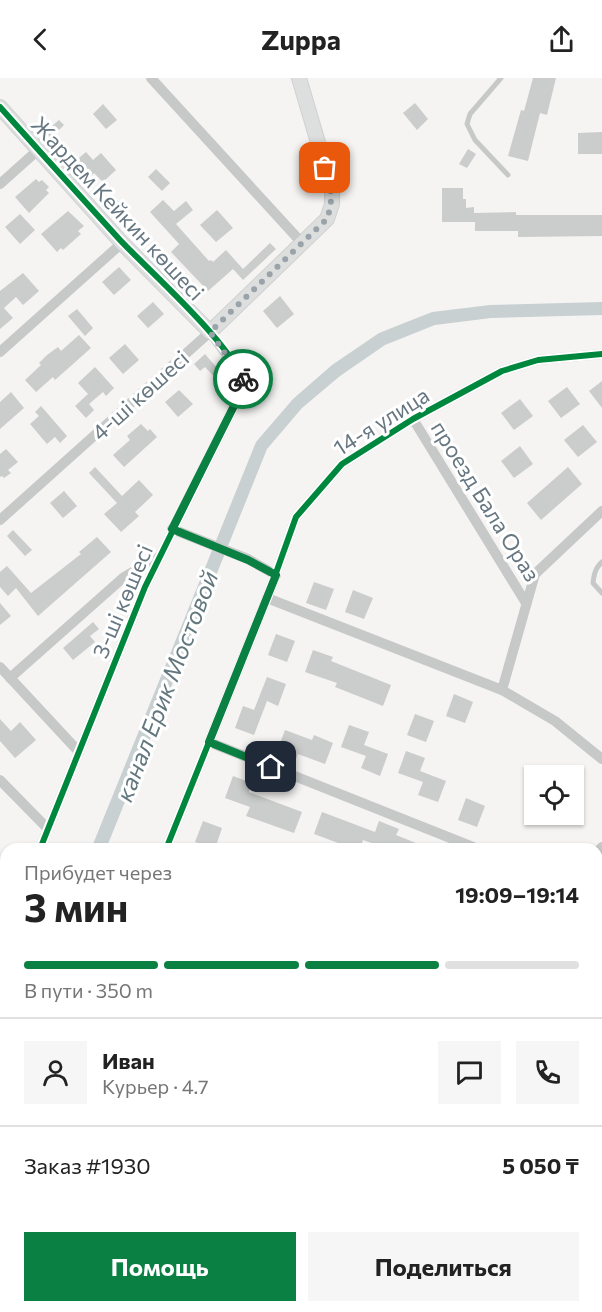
<!DOCTYPE html>
<html lang="ru">
<meta charset="utf-8">
<style>
:root{--surface:#fff;--page:#f6f6f6;--text:#222;--muted:#767676;--line:#e0e0e0;--accent:#0b8043}
body{margin:0;font-family:Commissioner,sans-serif;background:var(--page);color:var(--text);height:100vh;display:flex;flex-direction:column;font-size:22px;white-space:nowrap}
*{box-sizing:border-box;margin:0}
p{font-size:20px;color:var(--muted)}
.icon{flex:none;width:33px;height:33px;fill:none;stroke:currentColor;stroke-width:2;stroke-linecap:round;stroke-linejoin:round}
.map{position:relative;flex:1;overflow:hidden}
.drawer{position:absolute;left:0px;top:765px;width:603px;height:470px;display:flex;flex-direction:column;background:var(--surface);border-radius:18px 18px 0 0;box-shadow:0 2px 4px #0004}
.drawer>*{flex:none}
.buttons{position:absolute;left:524px;top:687px;display:grid;gap:12px}
.buttons a{display:grid;place-items:center;width:60px;height:60px;border-radius:0px;background:var(--surface);box-shadow:0 2px 4px #0004;font-size:30px}
.pin{position:absolute;display:grid;place-items:center;width:51px;height:51px;color:#fff;margin:-26px;border-radius:12px;box-shadow:0 3px 9px #0006}
.courier{position:absolute;display:grid;place-items:center;width:60px;height:60px;margin:-30px;border:4px solid #0b8043;border-radius:50%;background:#fff;color:#222;box-shadow:0 2px 8px #0007}
.head em{font-style:normal;font-weight:700}
.head div{display:flex;flex-direction:column-reverse}
.head{display:flex;align-items:center;justify-content:space-between;height:102px;padding:0 24px}
h1{font-size:39px;font-weight:700;line-height:45px}
.bar{display:grid;grid-template-columns:repeat(4,1fr);gap:9px 6px;align-content:center;height:72px;padding:0 24px}
.bar i{height:8px;border-radius:4px;background:var(--line)}
.bar .active{background:var(--accent)}
.bar p{grid-column:span 4}
.line{display:flex;align-items:center;gap:15px;padding:0 24px;border-top:2px solid var(--line)}
.line div{flex:1}
.round{display:grid;place-items:center;flex:none;width:63px;height:63px;border-radius:0px;background:var(--page)}
.primary-button{display:flex;gap:12px;margin-top:auto;padding:12px 24px}
.primary-button a{flex:1;height:69px;border-radius:0px;background:var(--accent);color:#fff;font-size:24px;font-weight:700;line-height:69px;text-align:center}
.primary-button a+a{background:var(--page);color:var(--text)}
header{display:flex;justify-content:space-between;align-items:center;height:78px;padding:0 24px;background:var(--surface);font-size:27px;font-weight:700}
.map>svg:first-child{display:block}
</style>
<header><svg class="icon" aria-label="back" viewBox="0 0 24 24"><path d="M15 5l-7 7 7 7"/></svg>Zuppa<svg class="icon" aria-label="share" viewBox="0 0 24 24"><path d="M12 15V3M7 8l5-5 5 5M5 13v7h14v-7"/></svg></header>
<div class="map">
<svg width="602" height="1234" viewBox="0 0 602 1234">
<rect width="100%" height="100%" fill="#f5f4f3"/>
<path fill="#c8d0d2" d="M602 224V237L491 240 435 247 385 267 340 298 302 330 267 371 106 771H91L256 364 293 321 332 287 379 255 432 234 490 227Z"/>
<g fill="#cbcccc">
<path d="M533 0H556L547 37 540 35 528 83 508 78 521 32 524 33Z"/>
<path d="M415 25 428 41 417 52 403 35Z"/>
<path d="M103 26 117 42 106 51 93 36Z"/>
<path d="M59 42 64 47 51 60 45 54Z"/>
<path d="M602 54V76H578V55Z"/>
<path d="M468 71 476 76 467 90 459 86Z"/>
<path d="M86 74 93 82 101 75 116 92 103 104 94 95 88 101 73 85Z"/>
<path d="M156 91 170 105 162 113 148 99Z"/>
<path d="M36 101 39 104 42 102 49 109 46 112 49 115 29 135 15 119Z"/>
<path d="M442 110H463V121H466V130L474 129V135L516 134V137H602V158L518 159V153H475V144H442Z"/>
<path d="M112 117 126 131 119 137 106 124Z"/>
<path d="M163 122 174 133 186 123 193 132 176 146 209 183 211 182 213 184 226 172 243 191 270 165 276 171 243 202 233 191 208 213 171 174 179 166 150 134Z"/>
<path d="M217 132 233 150 216 164 200 147Z"/>
<path d="M68 133 84 148 78 153 81 156 63 172 61 170 57 174 41 156Z"/>
<path d="M20 136 35 152 20 166 5 149Z"/>
<path d="M119 189 131 202 114 217 102 204Z"/>
<path d="M23 195 39 213 23 227 16 219 4 230 13 240 0 251V213Z"/>
<path d="M280 218 294 236 277 250 263 233Z"/>
<path d="M153 224 164 236 148 250 137 238Z"/>
<path d="M77 231 93 250 85 258 68 238Z"/>
<path d="M79 257 91 270 55 302 53 299 36 314 25 302 41 287 39 285 47 277 58 269 61 273Z"/>
<path d="M125 266 139 282 123 296 109 280Z"/>
<path d="M205 276 224 298 218 303 205 289 200 293 194 286Z"/>
<path d="M95 289 114 310 106 318 103 314 89 326 94 332 86 340 75 328 88 316 78 305Z"/>
<path d="M602 303V330L589 313Z"/>
<path d="M567 309 580 326 561 340 548 323Z"/>
<path d="M179 312 193 326 178 339 165 324Z"/>
<path d="M11 314 24 330 0 351V324Z"/>
<path d="M520 321 533 338 514 352 501 335Z"/>
<path d="M41 328 67 358 60 365 55 359 47 366 30 346 39 338 35 334Z"/>
<path d="M141 346 148 353 150 351 157 359 124 389 113 377 130 362 127 358Z"/>
<path d="M583 347 597 364 578 379 564 362Z"/>
<path d="M520 368 533 386 514 400 501 383Z"/>
<path d="M6 371 18 384 8 392 11 395 4 400 2 398 0 399V376Z"/>
<path d="M95 389 122 418 139 402 153 417 135 434 139 438 121 454 104 436 117 425 89 395Z"/>
<path d="M568 389 582 406 541 442 527 425Z"/>
<path d="M64 413 77 428 63 440 50 425Z"/>
<path d="M13 452 32 472 25 478 7 458Z"/>
<path d="M97 459 111 474 38 538 16 510 8 518 0 509V494L7 488 31 515 81 476 79 474Z"/>
<path d="M314 504 334 511 326 532 306 525Z"/>
<path d="M353 512 373 520 364 541 345 534Z"/>
<path d="M0 525 11 538 0 547Z"/>
<path d="M93 544 99 551 90 558 95 564 73 582 63 570Z"/>
<path d="M276 556 295 563 287 584 268 577Z"/>
<path d="M313 572 333 579 331 583 391 607 383 628 335 609 337 605 305 594Z"/>
<path d="M267 599 286 606 278 628 267 623 254 657 235 650 243 628 254 632Z"/>
<path d="M454 616 473 624 465 645 446 638Z"/>
<path d="M415 636 434 643 426 664 407 657Z"/>
<path d="M0 641 11 653 20 644 36 662 15 680 0 663Z"/>
<path d="M349 647 369 654 364 667 388 676 380 698 361 690 366 678 341 669Z"/>
<path d="M285 652 312 662 314 657 333 665 325 686 298 676 296 681 277 673Z"/>
<path d="M406 673 425 680 420 693 446 703 438 724 418 717 423 704 398 695Z"/>
<path d="M233 698 252 705 249 714 302 734 294 755 246 738 250 729 225 720Z"/>
<path d="M466 720 485 728 477 749 458 742Z"/>
<path d="M322 734 375 754 379 743 399 751 396 757 431 771H388L363 762 360 771H354L314 756Z"/>
<path d="M203 743 222 750 215 771 195 764Z"/>
</g>
<g fill="none" stroke-linecap="round" stroke-linejoin="round">
<defs>
<path id="secondary" d="M0 29 122 165 210 254 327 141 332 126V112L299 0"/>
</defs>
<use href="#secondary" stroke="#d0d1d1" stroke-width="16"/>
<g stroke="#c7c9c9" stroke-width="5">
<path d="M501 0 470 36 467 46 475 62 508 97"/>
<path d="M602 484C595 490 594 497 593 505L602 515"/>
</g>
<g stroke="#c7c9c9" stroke-width="10">
<path d="M151 0 302 165"/>
<path d="M0 106 38 72"/>
<path d="M0 274 122 165"/>
<path d="M413 341 526 525"/>
<path d="M0 442 210 254 243 299 244 308 145 509 40 771"/>
<path d="M172 451 248 481 276 497"/>
<path d="M267 520 502 612 555 643 602 681"/>
<path d="M0 589 79 674"/>
<path d="M10 600 124 499 160 478"/>
<path d="M502 612 535 496 602 433"/>
<path d="M209 664 478 771"/>
<path d="M0 702 48 751"/>
<path d="M166 771 267 520 296 439 342 386 413 341 502 293 538 282 602 276"/>
<path d="M597 774 602 769"/>
<path d="M0 873 6 857"/>
<path d="M597 890 602 896"/>
<path d="M597 1123 602 1129"/>
<path d="M597 1170 602 1166"/>
<path d="M0 1190 6 1175"/>
<path d="M254 1228 268 1234"/>
<path d="M314 1234 316 1228"/>
<path d="M334 1234 337 1228"/>
<path d="M520 1234 527 1228"/>
</g>
<use href="#secondary" stroke="#dddede" stroke-width="14"/>
<defs>
<g id="cycleway">
<path d="M0 29C40 74 80 118 120 162 148 192 240 273 244 308L145 509 40 771"/>
<path d="M166 771 267 520 296 439 342 386 413 341 502 293 538 282 602 276"/>
</g>
</defs>
<use href="#cycleway" stroke="#fff" stroke-width="10"/>
<use href="#cycleway" stroke="#00873e" stroke-width="6"/>
</g>
<g fill="none" stroke-linecap="round" stroke-linejoin="round">
<path stroke="#99a3a9" stroke-width="6" stroke-dasharray="0 10.8" d="M243 301 210 254 327 141C334 120 331 110 325 90"/>
<path stroke="#0b8043" stroke-width="8" d="M243 301 244 308 172 451 248 482 276 497 209 664 271 689"/>
</g>
<g text-anchor="middle" dominant-baseline="central" stroke-width="6" stroke-linejoin="round" paint-order="stroke">
<g font-size="22" fill="#677781" stroke="#fff">
<text transform="translate(118 130) rotate(47)">Жардем Кейкин көшесі</text>
<text transform="translate(140 317) rotate(-42)">4-ші көшесі</text>
<text transform="translate(381 343) rotate(-32)">14-я улица</text>
<text transform="translate(486 423) rotate(58)">проезд Бала Ораз</text>
<text transform="translate(122 523) rotate(-67)">3-ші көшесі</text>
</g>
<g font-size="24" font-style="italic" fill="#63787e" stroke="#fff">
<text transform="translate(166 608) rotate(-69)">канал Ерик Мостовой</text>
</g>
</g>
</svg>
<div class="buttons">
<a><svg class="icon" aria-label="locate" viewBox="0 0 24 24"><circle cx="12" cy="12" r="6"/><path d="M12 2v4M12 18v4M2 12h4M18 12h4"/></svg></a>
</div>
<div class="pin" style="left:325px;top:90px;background:#ea580c"><svg class="icon" aria-label="bag" viewBox="0 0 24 24"><path d="M5 8h14l-1 12H6zM9 8a3 3 0 0 1 6 0"/></svg></div>
<div class="pin" style="left:271px;top:689px;background:#1f2937"><svg class="icon" aria-label="home" viewBox="0 0 24 24"><path d="M3 11l9-7 9 7M6 9v11h12V9"/></svg></div>
<div class="courier" style="left:243px;top:301px"><svg class="icon" aria-label="bike" viewBox="0 0 24 24"><circle cx="6" cy="16" r="4"/><circle cx="18" cy="16" r="4"/><path d="M6 16l4-8h5l3 8M10 8l3 8H6M13 5h3"/></svg></div>
<section class="drawer">
<div class="head"><div><h1>3 мин</h1><p>Прибудет через</p></div><em>19:09–19:14</em></div>
<div class="bar"><i class="active"></i><i class="active"></i><i class="active"></i><i></i><p>В пути · 350 m</p></div>
<div class="line" style="height:108px"><a class="round"><svg class="icon" aria-label="person" viewBox="0 0 24 24"><circle cx="12" cy="8" r="4"/><path d="M4 21q1-7 8-7t8 7"/></svg></a><div><b>Иван</b><p>Курьер · 4.7</p></div><a class="round"><svg class="icon" aria-label="chat" viewBox="0 0 24 24"><path d="M4 5h16v11H9l-5 4z"/></svg></a><a class="round"><svg class="icon" aria-label="phone" viewBox="0 0 24 24"><path d="M5 4h4l2 5-3 2q2 4 5 5l2-3 5 2v4C11 20 4 13 5 4z"/></svg></a></div>
<div class="line" style="height:78px"><div>Заказ #1930</div><b>5 050 ₸</b></div>
<div class="primary-button"><a>Помощь</a><a>Поделиться</a></div>
</section>
</div>
